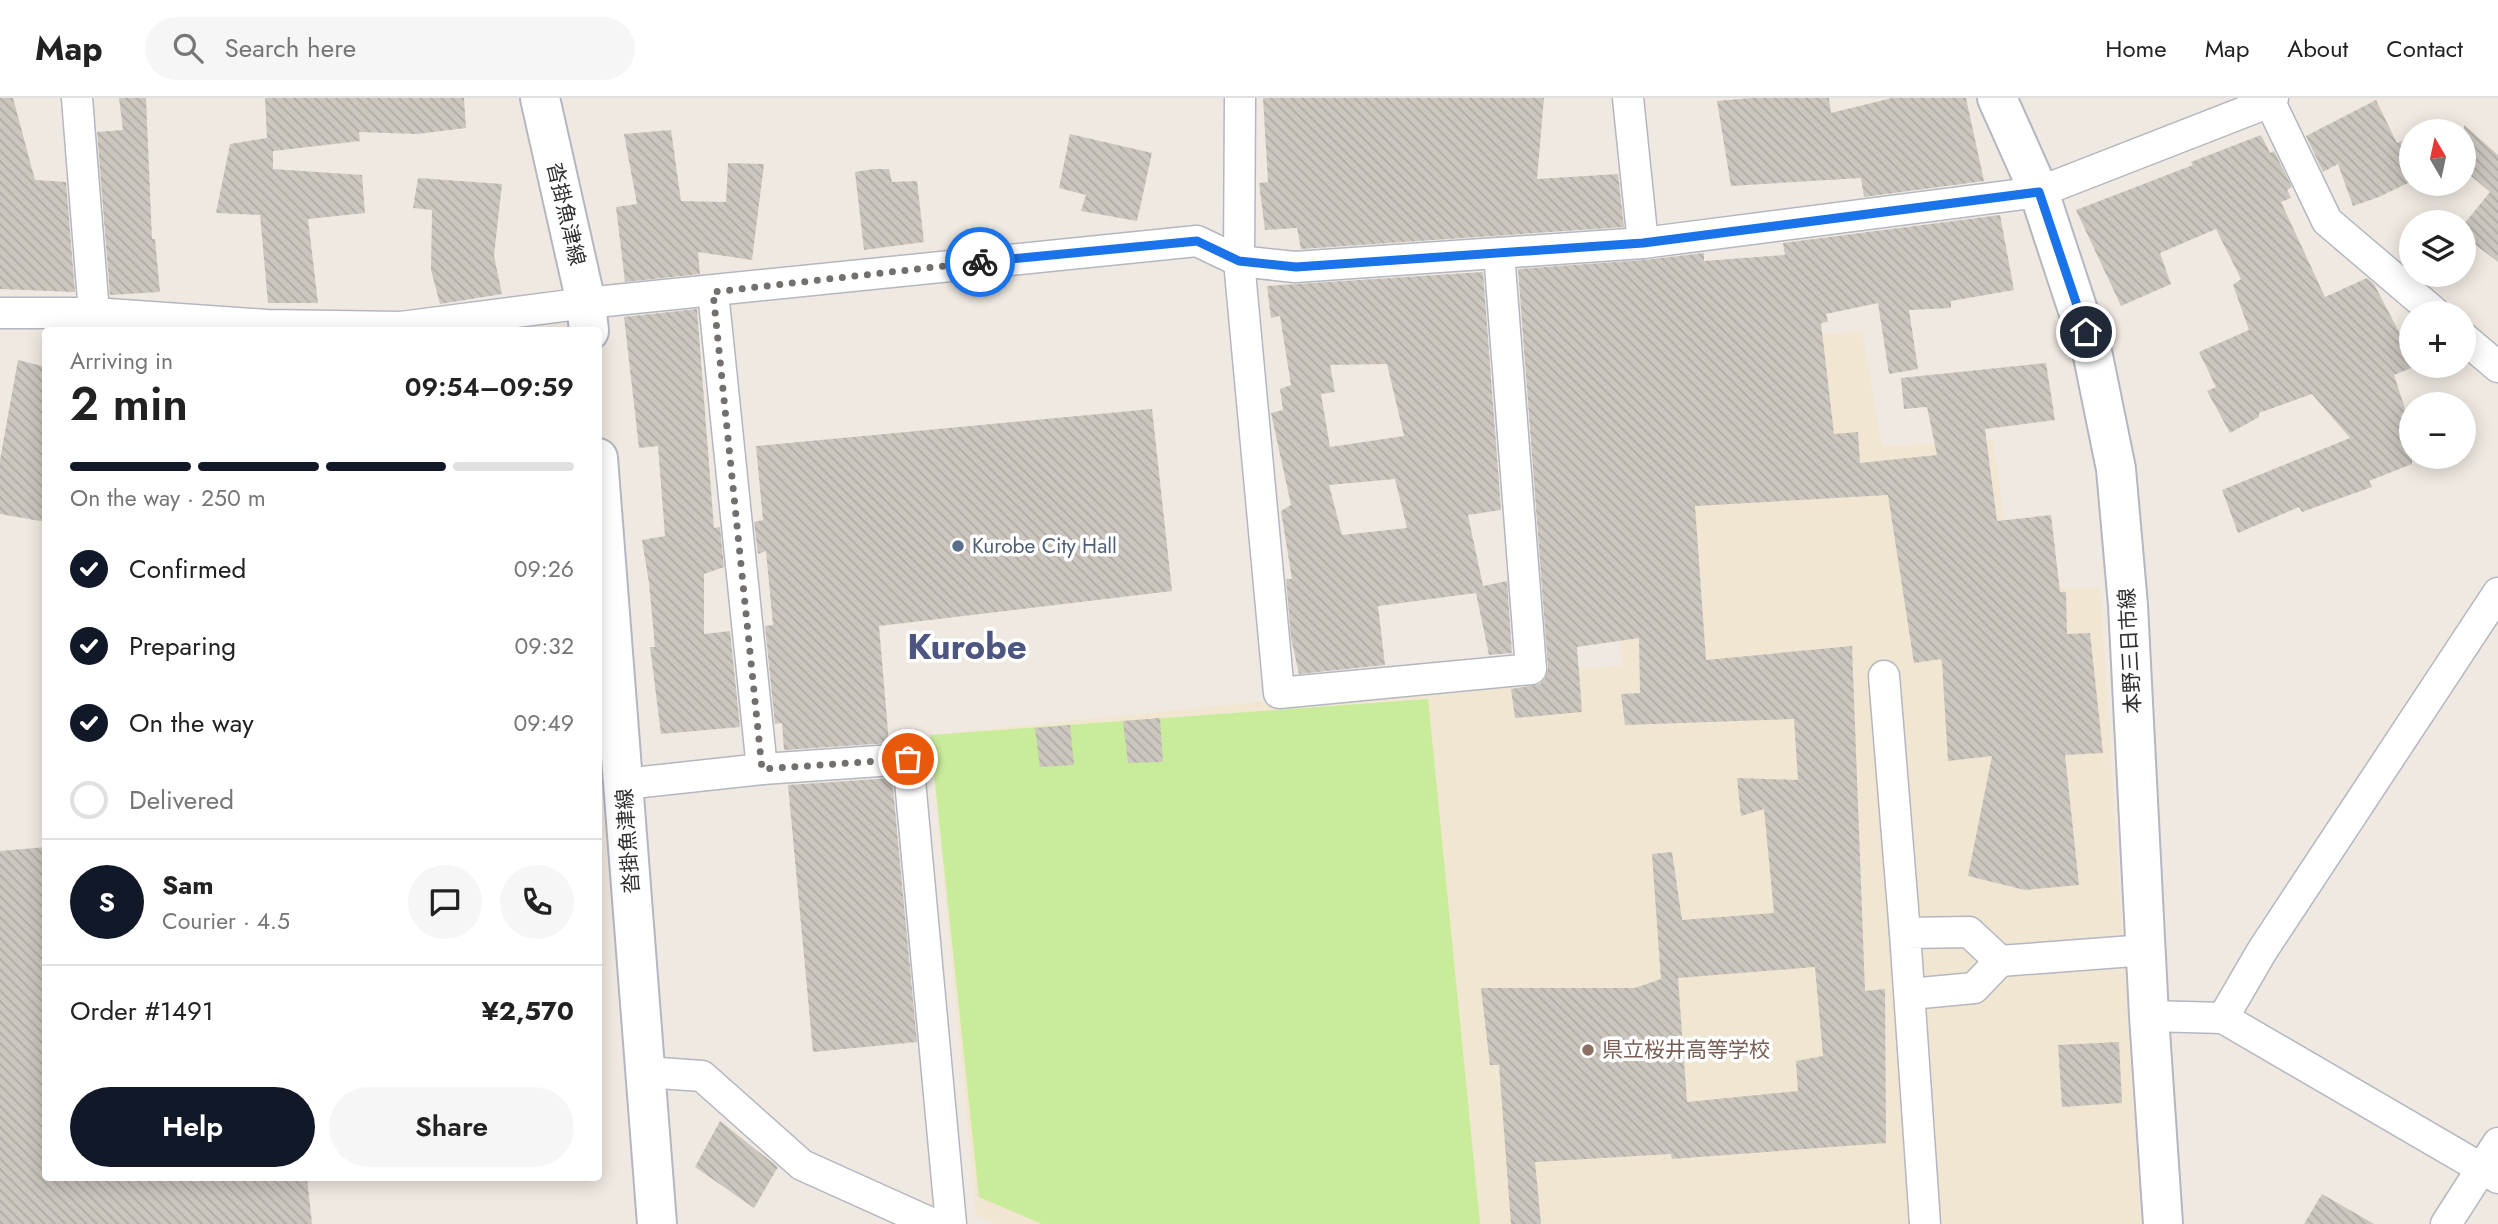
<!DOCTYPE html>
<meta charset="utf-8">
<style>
:root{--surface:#fff;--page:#f6f6f6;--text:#222;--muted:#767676;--line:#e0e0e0;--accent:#111827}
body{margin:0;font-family:Jost,"Noto Sans JP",sans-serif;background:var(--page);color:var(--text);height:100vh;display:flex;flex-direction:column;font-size:26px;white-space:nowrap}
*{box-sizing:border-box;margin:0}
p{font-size:23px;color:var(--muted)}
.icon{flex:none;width:38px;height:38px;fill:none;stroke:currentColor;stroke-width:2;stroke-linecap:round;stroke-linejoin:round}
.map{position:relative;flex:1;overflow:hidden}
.drawer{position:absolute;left:42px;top:229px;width:560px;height:854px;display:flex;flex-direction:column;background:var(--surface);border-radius:7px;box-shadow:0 4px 18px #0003}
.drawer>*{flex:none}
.needle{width:46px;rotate:351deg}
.controls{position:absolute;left:2399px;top:21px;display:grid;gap:14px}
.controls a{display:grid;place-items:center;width:77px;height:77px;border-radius:50%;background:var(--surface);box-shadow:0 4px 18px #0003;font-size:35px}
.pin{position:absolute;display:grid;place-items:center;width:60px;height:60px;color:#fff;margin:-30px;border:4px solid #fff;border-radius:50%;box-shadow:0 2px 7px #0007}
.courier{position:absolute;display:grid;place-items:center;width:70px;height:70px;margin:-35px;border:5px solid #1a73e8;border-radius:50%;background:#fff;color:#222;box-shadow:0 2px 9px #0007}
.headline em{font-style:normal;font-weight:600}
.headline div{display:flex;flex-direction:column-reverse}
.headline{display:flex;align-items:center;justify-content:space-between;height:119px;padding:0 28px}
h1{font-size:46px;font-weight:600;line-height:52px}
.bar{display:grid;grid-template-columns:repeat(4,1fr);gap:10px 7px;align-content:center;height:84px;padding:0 28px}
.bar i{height:9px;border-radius:5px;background:var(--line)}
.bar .current{background:var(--accent)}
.bar p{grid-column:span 4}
.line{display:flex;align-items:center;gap:18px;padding:0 28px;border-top:2px solid var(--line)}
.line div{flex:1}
.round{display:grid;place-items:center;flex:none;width:74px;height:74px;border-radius:37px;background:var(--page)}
ol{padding:0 28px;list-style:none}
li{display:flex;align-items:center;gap:21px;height:77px}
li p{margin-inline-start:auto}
li .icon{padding:7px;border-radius:50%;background:var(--accent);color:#fff;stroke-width:4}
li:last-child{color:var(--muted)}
li i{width:38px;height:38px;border:4px solid var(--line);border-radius:50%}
.primary-button{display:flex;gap:14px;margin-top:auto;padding:14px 28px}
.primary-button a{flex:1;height:80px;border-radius:42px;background:var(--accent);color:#fff;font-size:28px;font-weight:600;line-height:80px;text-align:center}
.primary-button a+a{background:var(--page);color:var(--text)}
header{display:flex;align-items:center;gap:42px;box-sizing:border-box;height:98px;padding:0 35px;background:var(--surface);border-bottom:2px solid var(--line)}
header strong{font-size:33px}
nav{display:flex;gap:38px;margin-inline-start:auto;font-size:24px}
.search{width:490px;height:63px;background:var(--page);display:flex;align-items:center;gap:18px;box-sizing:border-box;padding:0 24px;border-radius:38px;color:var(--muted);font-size:26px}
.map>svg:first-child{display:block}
</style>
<header>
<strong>Map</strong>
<div class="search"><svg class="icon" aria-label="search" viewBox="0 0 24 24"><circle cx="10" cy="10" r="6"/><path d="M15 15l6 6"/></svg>Search here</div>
<nav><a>Home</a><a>Map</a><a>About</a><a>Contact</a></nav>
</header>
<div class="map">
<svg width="2498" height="1126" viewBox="0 0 2498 1126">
<defs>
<pattern id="building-back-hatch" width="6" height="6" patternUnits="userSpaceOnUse" patternTransform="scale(1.75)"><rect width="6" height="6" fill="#cbc7bf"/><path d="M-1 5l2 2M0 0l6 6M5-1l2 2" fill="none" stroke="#afaba4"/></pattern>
</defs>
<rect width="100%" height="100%" fill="#efe9e1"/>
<path fill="#f0e6d1" d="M1862 234 1882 349 1993 342 2014 490H2100L2141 1126H996L976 1117 930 637 1622 567 1598 328 1581 254Z"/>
<path fill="#c9ec9a" d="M1428 601 1480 1126H1042L979 1099 930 637Z"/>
<g fill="url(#building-back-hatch)" fill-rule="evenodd">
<path d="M0 0H13L35 82 66 84 75 194 0 191Z"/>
<path d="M119 0H146L152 141H155L160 194 110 197 97 34 123 32Z"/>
<path d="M265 0H464L466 30 417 36 359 34 360 43 273 53V71L362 77 365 115 308 121 318 205H268L260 117 216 115 230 46 267 40Z"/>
<path d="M1263 0H1544L1537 81 1618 76 1624 129 1301 151 1297 130 1265 132 1259 85 1268 84Z"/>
<path d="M1751 0H1829L1831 15 1892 0H1966L1984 83 1864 99 1861 80 1731 88 1717 3Z"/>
<path d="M2376 2 2397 45 2412 38V83L2379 99 2353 108 2338 66 2323 74 2306 38Z"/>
<path d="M2464 27 2498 57V164L2464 138V126L2490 94 2464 72Z"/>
<path d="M671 32 681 103 726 104 728 65 764 66 752 162 698 154 700 176 625 184 616 109 637 106 624 36Z"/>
<path d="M1070 36 1152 55 1137 123 1081 113 1086 97 1059 90Z"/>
<path d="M2261 37 2270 55 2274 53 2292 89 2287 92 2291 100 2281 104 2325 199 2367 180 2374 186 2412 259V268H2416L2394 277 2412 332V366L2369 383 2372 389 2302 414 2299 409 2238 435 2222 392 2350 340 2312 296 2259 315V319L2230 335 2207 293 2216 289 2199 254 2249 232 2233 187 2241 181 2216 131 2160 155 2171 186 2121 208 2076 112 2193 67 2191 64Z"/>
<path d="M874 71H889L892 84 917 83 924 144 864 152 855 74Z"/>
<path d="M418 80 502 86 494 158 502 196 440 206 431 172 432 112 413 110Z"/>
<path d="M2000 117 2014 192 1951 203V210L1909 212 1918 271 1889 276 1878 205 1826 216 1828 224 1821 225 1834 336 1858 334 1860 365 1937 357 1927 309 1904 311 1901 280 2046 265 2055 322 1985 331 1997 423 2051 417 2060 494H2066L2067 536 2090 535 2103 655 2065 657 2079 787 2025 792 1968 778 1992 658 1948 663 1942 565 1941 561 1914 565 1888 397 1695 408 1706 562 1852 548 1865 893 1885 891 1886 1045 1672 1061 1671 1056 1535 1064 1541 1126H1511L1499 967H1490L1481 890H1635L1661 881 1652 756 1672 754 1682 822 1774 815 1764 711 1741 718 1737 680 1798 682 1794 621 1625 627 1621 596 1640 595 1639 540 1577 549 1582 614 1515 620 1511 591 1540 586 1546 579 1548 570 1518 171 1644 162 1704 155V163L1785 157 1783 145ZM1815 869 1823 958 1796 963 1798 993 1687 1004 1678 880Z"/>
<path d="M1483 174 1501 412 1468 417 1483 488 1507 483 1512 555 1489 557 1476 495 1378 508 1385 567 1299 576 1291 540 1286 481H1292L1281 413 1291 407 1271 315 1283 312 1280 291 1291 287 1280 218 1271 220 1267 188ZM1387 266 1404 338 1330 349 1321 296 1335 294 1330 267ZM1395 381 1407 430 1342 437 1329 387Z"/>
<path d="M697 211 714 430 720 429 724 469 704 476V536L730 533 740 629 661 636 650 549H655L649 485 642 442 665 438 658 348 639 350 624 219Z"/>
<path d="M18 262 46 269V424L0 416V362Z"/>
<path d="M1152 311 1172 493 879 528 889 645 784 652 782 625 775 626 765 528 773 527 766 453 758 456 754 424 763 422 756 348Z"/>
<path d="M1160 620 1163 664 1128 665 1123 623Z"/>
<path d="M1070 627 1074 667 1040 669 1035 630Z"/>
<path d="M892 680 917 944 813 954 788 687Z"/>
<path d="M46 749V1080H307L312 1126H0V753Z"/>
<path d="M2119 944 2122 1005 2062 1009 2058 947Z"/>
<path d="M720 1023 778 1069 754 1110 695 1069Z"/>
<path d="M2322 1096 2374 1126H2304Z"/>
</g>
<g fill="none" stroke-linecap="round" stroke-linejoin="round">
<defs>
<g id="minor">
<path d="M77 0 94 215"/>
<path d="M1240 0 1239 163 1279 595 1531 571 1499 155"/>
<path d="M1628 0 1643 145"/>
<path d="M2270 4 2327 123 2435 215"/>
<path d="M0 215H94L267 227 401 229 586 205 1197 143 1239 163 1295 169 1643 145 2039 94 2270 4 2273 0"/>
<path d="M2464 240 2498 269"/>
<path d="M1884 578 1905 835"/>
<path d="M762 671 908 661 951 1126"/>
<path d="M624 686 762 671 713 194"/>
<path d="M1910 896 1974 890 2000 863"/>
<path d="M2149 918 2223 920 2498 1080"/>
<path d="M2223 920 2262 853 2498 495"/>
<path d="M645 974 702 978 802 1067 933 1126"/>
<path d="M1925 1126 1905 835 1969 834 2000 863 2146 852"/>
<path d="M2446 1126 2498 1045"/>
</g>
<g id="secondary">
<path d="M540 0 586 205 589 233"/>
<path d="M1997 0 2039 94 2093 258 2116 371 2128 507 2149 918 2163 1126"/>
<path d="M598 360 657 1126"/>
</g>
</defs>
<use href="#minor" stroke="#b4b7c1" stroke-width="33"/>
<use href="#secondary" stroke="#b4b7c1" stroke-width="42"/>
<use href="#minor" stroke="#fff" stroke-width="30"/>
<use href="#secondary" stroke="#fff" stroke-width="38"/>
</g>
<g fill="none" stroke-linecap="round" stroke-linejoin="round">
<path stroke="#726f6d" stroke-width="7" stroke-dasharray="0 12.6" d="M908 661 762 671 713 194 980 164"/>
<path stroke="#1a73e8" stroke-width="9" d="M980 164 1197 143 1239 163 1296 169 1643 145 2039 94 2086 234"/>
</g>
<circle fill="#5c6f8a" stroke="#fff" stroke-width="2.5" cx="958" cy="448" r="7"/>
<circle fill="#8d6e63" stroke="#fff" stroke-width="2.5" cx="1588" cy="952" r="7"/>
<g text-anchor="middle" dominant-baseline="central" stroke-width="7" stroke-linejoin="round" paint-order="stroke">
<g font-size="21" fill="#2e2e2e" stroke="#fff">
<text transform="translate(566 116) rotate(77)">沓掛魚津線</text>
<text transform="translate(2130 553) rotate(-93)">本野三日市線</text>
<text transform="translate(628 743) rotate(-94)">沓掛魚津線</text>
</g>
<g font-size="21" fill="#4e5e75" stroke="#fff" text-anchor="start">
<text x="972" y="448">Kurobe City Hall</text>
</g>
<g font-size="21" fill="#785e54" stroke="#fff" text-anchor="start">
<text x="1602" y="952">県立桜井高等学校</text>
</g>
<g font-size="35" font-weight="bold" fill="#4d5680" stroke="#fff">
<text x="967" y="549">Kurobe</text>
</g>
</g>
</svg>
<div class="controls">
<a><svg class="needle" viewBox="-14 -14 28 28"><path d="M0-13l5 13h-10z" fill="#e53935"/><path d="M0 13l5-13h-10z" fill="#767676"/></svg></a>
<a><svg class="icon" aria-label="layers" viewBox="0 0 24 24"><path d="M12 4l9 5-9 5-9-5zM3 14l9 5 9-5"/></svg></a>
<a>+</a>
<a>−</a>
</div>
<div class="pin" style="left:908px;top:661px;background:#ea580c"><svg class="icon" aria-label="bag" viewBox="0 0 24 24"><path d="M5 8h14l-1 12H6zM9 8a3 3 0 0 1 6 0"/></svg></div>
<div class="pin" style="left:2086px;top:234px;background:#1f2937"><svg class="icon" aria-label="home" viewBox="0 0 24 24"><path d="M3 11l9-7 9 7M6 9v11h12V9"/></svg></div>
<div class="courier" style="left:980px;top:164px"><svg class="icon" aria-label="bike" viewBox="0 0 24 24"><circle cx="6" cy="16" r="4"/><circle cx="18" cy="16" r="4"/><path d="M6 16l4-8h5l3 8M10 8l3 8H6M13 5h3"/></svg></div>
<section class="drawer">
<div class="headline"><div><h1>2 min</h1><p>Arriving in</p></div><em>09:54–09:59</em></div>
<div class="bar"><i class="current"></i><i class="current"></i><i class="current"></i><i></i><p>On the way · 250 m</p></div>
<ol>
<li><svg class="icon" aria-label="check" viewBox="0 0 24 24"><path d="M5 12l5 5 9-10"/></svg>Confirmed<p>09:26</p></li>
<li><svg class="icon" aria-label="check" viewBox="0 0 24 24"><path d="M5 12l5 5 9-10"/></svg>Preparing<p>09:32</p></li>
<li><svg class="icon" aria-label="check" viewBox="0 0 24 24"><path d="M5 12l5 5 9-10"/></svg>On the way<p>09:49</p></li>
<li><i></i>Delivered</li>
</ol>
<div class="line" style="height:126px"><b class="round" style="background:var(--accent);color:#fff">S</b><div><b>Sam</b><p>Courier · 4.5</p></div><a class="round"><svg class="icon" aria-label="chat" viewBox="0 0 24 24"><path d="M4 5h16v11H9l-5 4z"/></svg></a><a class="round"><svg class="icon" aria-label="phone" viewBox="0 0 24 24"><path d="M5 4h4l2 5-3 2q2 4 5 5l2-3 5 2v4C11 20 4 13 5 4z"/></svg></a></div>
<div class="line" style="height:91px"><div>Order #1491</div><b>¥2,570</b></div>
<div class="primary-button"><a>Help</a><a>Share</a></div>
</section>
</div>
